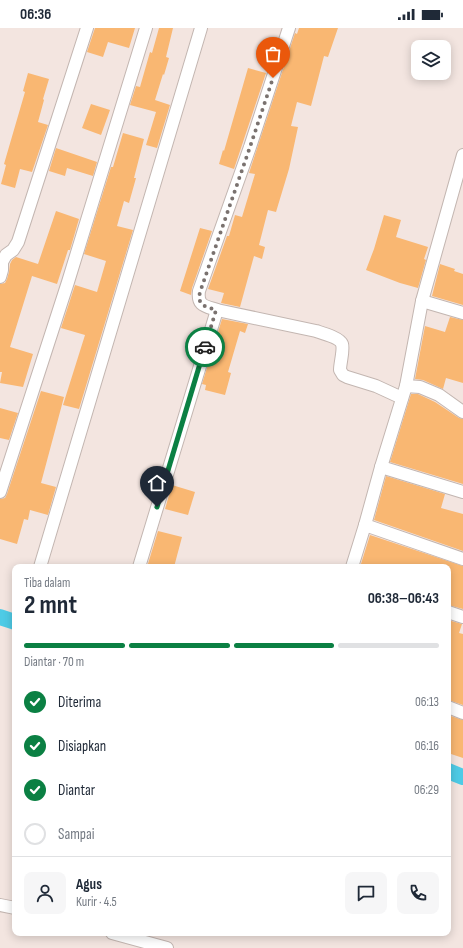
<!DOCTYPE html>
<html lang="id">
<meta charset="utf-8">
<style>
:root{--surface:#fff;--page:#f6f6f7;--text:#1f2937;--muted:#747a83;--line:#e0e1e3;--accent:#0b8043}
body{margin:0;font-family:"Sofia Sans Condensed",sans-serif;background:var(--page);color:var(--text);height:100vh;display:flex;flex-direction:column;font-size:15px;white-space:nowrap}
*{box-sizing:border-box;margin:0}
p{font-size:13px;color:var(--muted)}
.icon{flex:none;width:22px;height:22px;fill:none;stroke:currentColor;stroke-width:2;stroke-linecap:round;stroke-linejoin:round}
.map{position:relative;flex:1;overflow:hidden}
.panel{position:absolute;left:12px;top:536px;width:439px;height:372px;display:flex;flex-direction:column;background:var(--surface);border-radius:8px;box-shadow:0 2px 10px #0003}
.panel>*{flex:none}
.controls{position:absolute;left:411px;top:12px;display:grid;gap:8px}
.controls a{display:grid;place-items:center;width:40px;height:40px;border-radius:8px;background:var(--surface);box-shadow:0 2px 10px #0003;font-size:20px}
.pin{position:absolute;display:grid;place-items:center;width:34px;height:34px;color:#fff;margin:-41px -17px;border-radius:50% 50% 50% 0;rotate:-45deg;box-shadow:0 0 4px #0007}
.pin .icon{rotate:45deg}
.courier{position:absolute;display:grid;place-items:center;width:40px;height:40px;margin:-20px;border:3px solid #0b8043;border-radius:50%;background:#fff;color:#222;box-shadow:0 1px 5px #0007}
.overview em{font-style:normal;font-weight:700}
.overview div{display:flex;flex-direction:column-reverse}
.overview{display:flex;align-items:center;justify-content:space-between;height:68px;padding:0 12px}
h1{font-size:26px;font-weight:700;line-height:30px}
.bar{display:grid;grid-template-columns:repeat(4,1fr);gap:6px 4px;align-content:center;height:48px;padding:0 12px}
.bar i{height:5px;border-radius:3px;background:var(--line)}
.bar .selected{background:var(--accent)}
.bar p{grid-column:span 4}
.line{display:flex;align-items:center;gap:10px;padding:0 12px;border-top:1px solid var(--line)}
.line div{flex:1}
.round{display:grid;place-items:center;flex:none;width:42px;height:42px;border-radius:8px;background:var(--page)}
ol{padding:0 12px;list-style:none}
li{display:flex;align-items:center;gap:12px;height:44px}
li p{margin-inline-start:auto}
li .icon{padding:4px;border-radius:50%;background:var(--accent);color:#fff;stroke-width:4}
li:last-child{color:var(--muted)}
li i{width:22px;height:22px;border:2px solid var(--line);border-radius:50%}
.status{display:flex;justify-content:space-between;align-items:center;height:28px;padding:0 20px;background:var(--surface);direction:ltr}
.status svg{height:11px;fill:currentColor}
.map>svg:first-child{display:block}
</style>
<div class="status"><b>06:36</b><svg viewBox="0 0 49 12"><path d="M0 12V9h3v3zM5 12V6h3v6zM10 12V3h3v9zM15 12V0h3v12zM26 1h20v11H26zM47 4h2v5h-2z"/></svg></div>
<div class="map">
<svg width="463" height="920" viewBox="0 0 463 920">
<rect width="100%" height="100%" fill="#f3e5e0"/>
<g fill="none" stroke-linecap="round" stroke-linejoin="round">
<g stroke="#4ecbe6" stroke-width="16">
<path d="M0 589 15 594"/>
<path d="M448 743 463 749"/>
</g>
</g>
<g fill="#f9b772">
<path d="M95 0H135L129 20 108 14 103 29 87 24Z"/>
<path d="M159 0H173L166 29 169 30 164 47 163 46 155 72 170 77 157 120 146 117 156 84 130 77 136 58 140 59 150 24 152 25Z"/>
<path d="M299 0H338L328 29 324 28 311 78 297 74 291 98 298 99 289 141 276 184 268 182 259 217 265 219 262 231 254 228 240 279 221 275 224 265 208 261 227 208H229L235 187 242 189 255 146 249 145 295 5 297 6Z"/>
<path d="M248 40 266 45 234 141 219 136 223 122 224 123Z"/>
<path d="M28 45 49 51 43 71 44 72 38 94 48 97 32 144 20 141 15 160 1 156 6 137 4 136 25 64 23 63Z"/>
<path d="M91 76 110 82 101 107 82 100Z"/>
<path d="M123 105 144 111 134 150H136L129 175 124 173 117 198 133 202 79 381 63 377 85 307 61 300 75 257 97 264 106 233 84 226 111 139H113Z"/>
<path d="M56 120 97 134 93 148 67 140 65 148 49 143Z"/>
<path d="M56 183 79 191 70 222H68L57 256 32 248 10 319 33 326 23 359 0 355 2 344H0V256L5 255 7 251 9 244 10 236 12 232 16 229 38 236Z"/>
<path d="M384 187 401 192 396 209 428 219 424 231 426 232 418 260 400 255 366 242 374 221Z"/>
<path d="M200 200 212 203 192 260 191 267 180 263Z"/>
<path d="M440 236 455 241 454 243 463 246V277L432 268Z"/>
<path d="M450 289 463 292V355L446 350 443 361 423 352 415 351 425 298 445 304Z"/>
<path d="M222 291 248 296 245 305 240 303 228 344 231 345 225 367 205 362 206 357 202 356Z"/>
<path d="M41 363 64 369 41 455 56 459 48 487 30 482 28 492 24 491 17 516 0 511V471L5 470 7 466Z"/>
<path d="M411 366H418L435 374 459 390 463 391V456L390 434Z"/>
<path d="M0 380 18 385 9 412 0 410Z"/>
<path d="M386 448 445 466 441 480 463 486V523L374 492Z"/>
<path d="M172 457 195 464 188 487 165 481Z"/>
<path d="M158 503 182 509 174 539H147Z"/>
<path d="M370 507 463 538V581L448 577V539H360Z"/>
<path d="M448 592 462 596 459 605 463 606V677L448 672Z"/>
<path d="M448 687 463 692V730L448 725Z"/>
</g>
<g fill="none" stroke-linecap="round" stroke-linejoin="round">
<defs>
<g id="street">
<path d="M289 0 250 119 199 263C197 278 205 278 217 282L316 303C322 305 340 310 342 316 344 322 340 335 340 342L343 347 347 349 376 358 402 370"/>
<path d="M0 249 2 242V234L6 227 13 222 18 214 87 0"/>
<path d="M422 273 463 285"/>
<path d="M406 358 420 359 439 367 463 384"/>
<path d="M381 439 463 464"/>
<path d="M0 464 68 254 146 0"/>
<path d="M365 497 463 531"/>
<path d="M40 539 201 0"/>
<path d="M139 539 217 282"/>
<path d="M352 539 365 497 381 439 406 358 422 273 463 127"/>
<path d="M448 584 463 589"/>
<path d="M448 679 463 685"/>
<path d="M0 877 15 880"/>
<path d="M112 905 167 920"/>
</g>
</defs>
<use href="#street" stroke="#c3b6b1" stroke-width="14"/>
<use href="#street" stroke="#fff" stroke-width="12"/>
</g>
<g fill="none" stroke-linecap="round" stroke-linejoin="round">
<path stroke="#7a726f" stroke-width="4" stroke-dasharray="0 7.2" d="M205 319 216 282C205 278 197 278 200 264L250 119 273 50"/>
<path stroke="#0b8043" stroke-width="5" d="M157 479 205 319"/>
</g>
</svg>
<div class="controls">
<a><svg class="icon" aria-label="layers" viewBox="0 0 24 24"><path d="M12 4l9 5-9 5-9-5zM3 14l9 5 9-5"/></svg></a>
</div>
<div class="pin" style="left:273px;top:50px;background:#ea580c"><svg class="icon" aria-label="bag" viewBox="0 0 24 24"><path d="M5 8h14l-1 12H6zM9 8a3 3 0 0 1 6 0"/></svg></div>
<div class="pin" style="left:157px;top:479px;background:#1f2937"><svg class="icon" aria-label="home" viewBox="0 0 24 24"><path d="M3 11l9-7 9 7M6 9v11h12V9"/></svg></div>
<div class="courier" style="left:205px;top:319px"><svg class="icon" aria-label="car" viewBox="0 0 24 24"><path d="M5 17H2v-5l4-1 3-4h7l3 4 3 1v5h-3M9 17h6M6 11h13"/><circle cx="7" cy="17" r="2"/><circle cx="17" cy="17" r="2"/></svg></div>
<section class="panel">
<div class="overview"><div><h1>2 mnt</h1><p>Tiba dalam</p></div><em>06:38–06:43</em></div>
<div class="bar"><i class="selected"></i><i class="selected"></i><i class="selected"></i><i></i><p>Diantar · 70 m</p></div>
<ol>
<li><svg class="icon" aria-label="check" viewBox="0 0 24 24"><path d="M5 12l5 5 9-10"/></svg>Diterima<p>06:13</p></li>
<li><svg class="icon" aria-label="check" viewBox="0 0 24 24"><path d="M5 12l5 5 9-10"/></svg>Disiapkan<p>06:16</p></li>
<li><svg class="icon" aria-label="check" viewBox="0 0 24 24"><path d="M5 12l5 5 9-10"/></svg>Diantar<p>06:29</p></li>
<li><i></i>Sampai</li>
</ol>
<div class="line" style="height:72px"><a class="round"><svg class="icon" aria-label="person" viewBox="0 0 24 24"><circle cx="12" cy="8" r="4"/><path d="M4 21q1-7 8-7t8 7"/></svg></a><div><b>Agus</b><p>Kurir · 4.5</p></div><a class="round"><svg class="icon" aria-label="chat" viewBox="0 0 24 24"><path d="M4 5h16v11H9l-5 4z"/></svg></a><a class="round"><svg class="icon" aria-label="phone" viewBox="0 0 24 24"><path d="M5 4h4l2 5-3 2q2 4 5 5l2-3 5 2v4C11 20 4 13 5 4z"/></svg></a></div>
</section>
</div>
